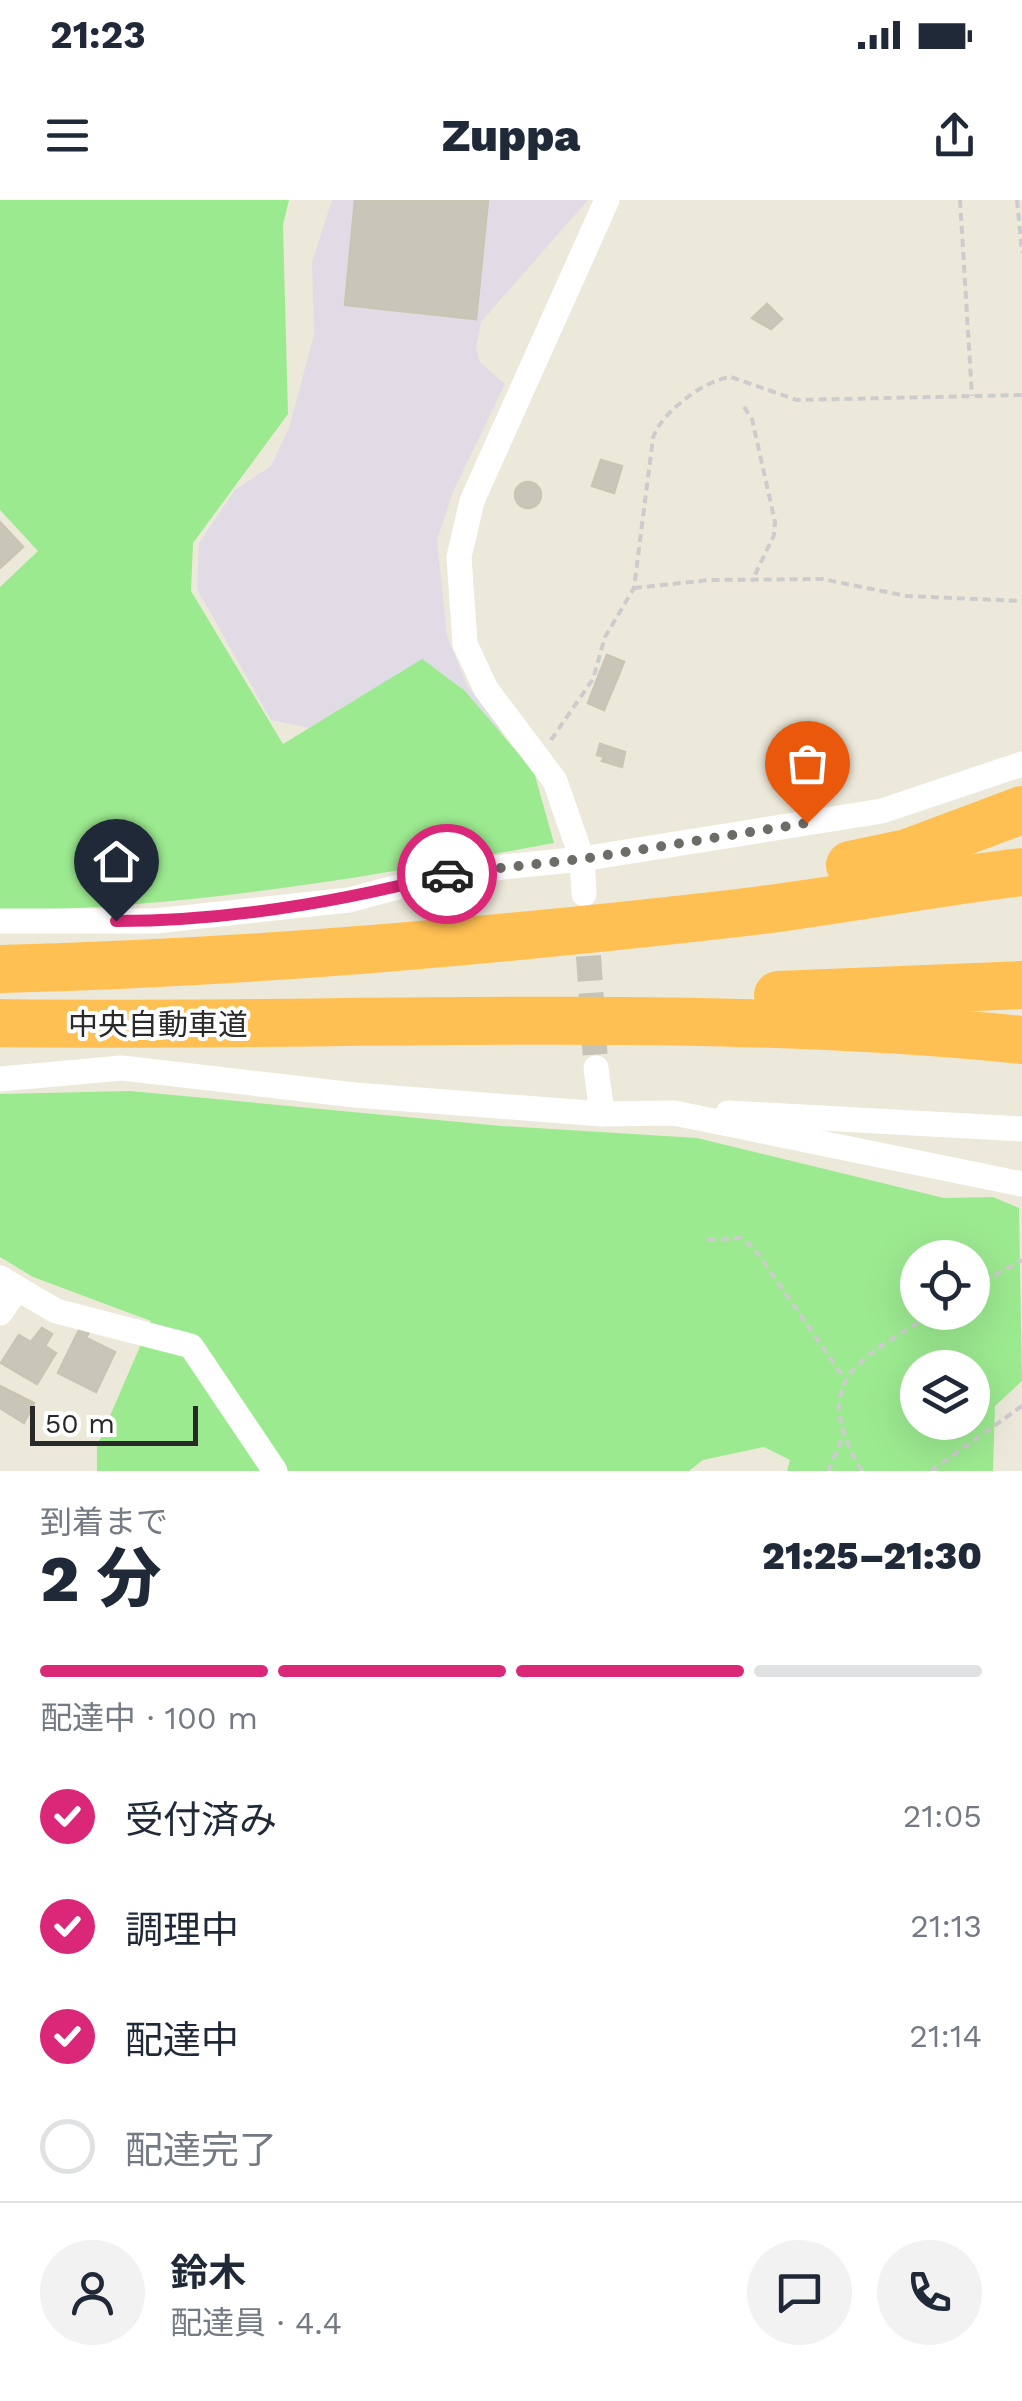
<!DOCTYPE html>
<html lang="ja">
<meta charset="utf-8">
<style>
:root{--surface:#fff;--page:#f2f2f3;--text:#1f2937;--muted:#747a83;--line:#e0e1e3;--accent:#db2777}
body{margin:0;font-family:"Work Sans","Noto Sans JP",sans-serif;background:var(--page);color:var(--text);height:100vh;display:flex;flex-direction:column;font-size:38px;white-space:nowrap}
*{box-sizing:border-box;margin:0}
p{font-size:32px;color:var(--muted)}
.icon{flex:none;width:55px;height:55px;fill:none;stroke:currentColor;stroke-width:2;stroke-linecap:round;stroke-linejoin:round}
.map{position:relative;height:1271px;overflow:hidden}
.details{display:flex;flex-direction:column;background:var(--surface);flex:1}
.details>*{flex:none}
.controls{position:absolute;left:900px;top:1040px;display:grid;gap:20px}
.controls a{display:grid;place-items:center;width:90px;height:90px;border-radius:50%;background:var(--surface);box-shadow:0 10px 40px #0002;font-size:50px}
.scale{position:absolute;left:30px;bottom:25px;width:168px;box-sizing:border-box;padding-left:10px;border:5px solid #292929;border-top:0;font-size:28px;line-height:35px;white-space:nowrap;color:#292929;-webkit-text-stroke:8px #fff;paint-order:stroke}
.pin{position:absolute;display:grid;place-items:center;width:85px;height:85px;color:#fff;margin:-102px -42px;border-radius:50% 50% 50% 0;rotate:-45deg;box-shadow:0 0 10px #0007}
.pin .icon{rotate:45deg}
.courier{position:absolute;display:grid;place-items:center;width:100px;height:100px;margin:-50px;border:8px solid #db2777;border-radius:50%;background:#fff;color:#222;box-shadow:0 2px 12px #0007}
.overview em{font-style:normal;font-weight:800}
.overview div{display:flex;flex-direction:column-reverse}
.overview{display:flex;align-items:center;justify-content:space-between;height:170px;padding:0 40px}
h1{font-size:65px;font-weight:800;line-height:75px}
.bar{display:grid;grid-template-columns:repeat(4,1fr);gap:15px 10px;align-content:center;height:120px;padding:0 40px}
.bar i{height:12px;border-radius:8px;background:var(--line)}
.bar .selected{background:var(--accent)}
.bar p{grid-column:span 4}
.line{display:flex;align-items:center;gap:25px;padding:0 40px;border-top:2px solid var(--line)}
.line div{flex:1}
.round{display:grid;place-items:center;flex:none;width:105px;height:105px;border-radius:52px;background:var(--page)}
ol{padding:0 40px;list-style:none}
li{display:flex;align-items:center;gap:30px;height:110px}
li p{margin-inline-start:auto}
li .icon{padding:10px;border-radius:50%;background:var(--accent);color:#fff;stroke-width:4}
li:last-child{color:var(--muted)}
li i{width:55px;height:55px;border:5px solid var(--line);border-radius:50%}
.status{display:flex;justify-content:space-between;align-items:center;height:70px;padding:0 50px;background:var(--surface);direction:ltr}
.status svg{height:28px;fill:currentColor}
header{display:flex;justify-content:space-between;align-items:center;height:130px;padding:0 40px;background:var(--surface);font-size:45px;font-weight:800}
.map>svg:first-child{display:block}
</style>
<div class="status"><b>21:23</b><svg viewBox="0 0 49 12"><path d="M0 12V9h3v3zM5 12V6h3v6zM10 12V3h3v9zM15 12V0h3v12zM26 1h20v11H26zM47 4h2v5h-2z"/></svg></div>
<header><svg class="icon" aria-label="menu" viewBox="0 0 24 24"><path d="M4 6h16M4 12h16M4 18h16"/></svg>Zuppa<svg class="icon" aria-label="share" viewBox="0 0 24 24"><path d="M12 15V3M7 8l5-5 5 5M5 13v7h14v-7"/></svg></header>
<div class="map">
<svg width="1022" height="1271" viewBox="0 0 1022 1271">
<rect width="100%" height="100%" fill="#ede9da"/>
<path fill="#e0dbe5" d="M332 0H588L481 122 476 148 480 162 505 184 453 292 437 340 447 436 467 485 502 532 452 536 319 530 271 520 197 389 199 343 235 290 271 266 289 228 314 135 312 62Z"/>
<g fill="#9cea90" fill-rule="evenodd">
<path d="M0 0H289L283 25 288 214 193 343 191 391 283 544 422 459 465 491 534 572 554 643C370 677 187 708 0 711V387L38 351 0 310Z"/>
<path d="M130 891 502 926 697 938 944 998 993 997 1019 1008 1022 1181 995 1206 993 1271H787L790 1260 764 1247 703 1260 689 1271H97V1246L151 1121 33 1077 0 1057V894ZM918 1058H972V1112H918ZM918 1168H972V1222H918Z"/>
</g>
<g fill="#c9c5b9" stroke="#c9c5b3" stroke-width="2.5">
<path d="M355 0H488L476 119 345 105Z"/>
<path d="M767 104 782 119 771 129 752 118Z"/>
<path d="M601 260 622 266 614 293 592 286Z"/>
<circle cx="528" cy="295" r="13"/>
<path d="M0 322 23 347 0 368Z"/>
<path d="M607 455 624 462 617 479 600 472Z"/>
<path d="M600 472 617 479 604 510 588 503Z"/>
<path d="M600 544 625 552 622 567 602 561 604 557 597 555Z"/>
<path d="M42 1128 52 1134 45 1146 56 1153 54 1156 31 1142Z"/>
<path d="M80 1128 89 1132 86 1138 115 1152 96 1192 58 1173Z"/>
<path d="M19 1135 54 1156 37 1184 1 1163Z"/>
<path d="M0 1186 34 1203 24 1223 0 1208Z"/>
</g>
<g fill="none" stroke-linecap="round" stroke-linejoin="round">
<path stroke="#c6c3b7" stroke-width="25" stroke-dasharray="25 12" stroke-linecap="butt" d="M586 719 596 868"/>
<g stroke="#ccc" stroke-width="4" stroke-dasharray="8 5" stroke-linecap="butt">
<path d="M960 0 972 196"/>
<path d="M1017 0 1022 53"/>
<path d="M744 207 752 219 775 322 774 335 752 381"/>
<path d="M634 388 710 380 822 379 907 396 1022 401"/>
<path d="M551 540 593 479 605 437 634 388 653 238C660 213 706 179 731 177L797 200 1022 195"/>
<path d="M708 1040 741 1038 754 1048 844 1178"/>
<path d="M972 1088 1022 1060"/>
<path d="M828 1271 843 1236"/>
<path d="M862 1271C805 1177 864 1158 935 1112"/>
<path d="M931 1271 1022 1206"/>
</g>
<g stroke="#fff" stroke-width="25">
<path d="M584 694 582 659 555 581 486 489 465 444 459 357 472 301 607 0"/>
<path d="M0 721H155L349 700 454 672 582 659 882 611 1022 564"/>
<path d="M596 868 602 914"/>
<path d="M0 879 122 868 355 895 602 914 674 913 1022 984"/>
<path d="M728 913 1022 929"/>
<path d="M0 1078 56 1111 191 1146 275 1271"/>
<path d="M0 1113 17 1089"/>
</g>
<g stroke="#ffc053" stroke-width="48">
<path d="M850 665 907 653 1022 610"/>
<path d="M0 769C247 763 492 741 738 713 833 702 927 683 1022 672"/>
<path d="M778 795 1022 785"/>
<path d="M0 823C340 828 683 806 1022 840"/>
</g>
</g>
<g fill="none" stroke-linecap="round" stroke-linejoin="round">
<path stroke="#6e6c67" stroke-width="10" stroke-dasharray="0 18" d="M447 674 582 659 807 623"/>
<path stroke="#db2777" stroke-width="12" d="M116 721C228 721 340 702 447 674"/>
</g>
<g text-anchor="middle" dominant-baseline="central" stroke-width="8" stroke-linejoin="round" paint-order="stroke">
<g font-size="30" fill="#292929" stroke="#fff">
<text x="158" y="824">中央自動車道</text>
</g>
</g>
</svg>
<div class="controls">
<a><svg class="icon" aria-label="locate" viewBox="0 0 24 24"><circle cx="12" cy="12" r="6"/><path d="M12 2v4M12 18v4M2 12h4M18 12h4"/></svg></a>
<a><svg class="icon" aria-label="layers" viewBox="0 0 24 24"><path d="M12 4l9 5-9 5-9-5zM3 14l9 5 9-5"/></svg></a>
</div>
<div class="scale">50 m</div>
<div class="pin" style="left:807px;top:623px;background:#ea580c"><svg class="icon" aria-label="bag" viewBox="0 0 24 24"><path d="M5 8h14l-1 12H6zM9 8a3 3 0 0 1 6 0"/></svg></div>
<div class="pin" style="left:116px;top:721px;background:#1f2937"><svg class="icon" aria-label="home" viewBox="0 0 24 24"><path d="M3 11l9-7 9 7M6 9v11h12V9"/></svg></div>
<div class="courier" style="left:447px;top:674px"><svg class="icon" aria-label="car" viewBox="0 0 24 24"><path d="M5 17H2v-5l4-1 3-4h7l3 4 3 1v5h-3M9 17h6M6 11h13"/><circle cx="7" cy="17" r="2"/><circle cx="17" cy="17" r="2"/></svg></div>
</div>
<section class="details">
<div class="overview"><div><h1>2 分</h1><p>到着まで</p></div><em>21:25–21:30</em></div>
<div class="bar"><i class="selected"></i><i class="selected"></i><i class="selected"></i><i></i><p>配達中 · 100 m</p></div>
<ol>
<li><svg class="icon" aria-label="check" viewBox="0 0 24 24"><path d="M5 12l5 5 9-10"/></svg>受付済み<p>21:05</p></li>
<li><svg class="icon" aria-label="check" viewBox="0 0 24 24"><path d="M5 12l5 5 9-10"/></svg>調理中<p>21:13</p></li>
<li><svg class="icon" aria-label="check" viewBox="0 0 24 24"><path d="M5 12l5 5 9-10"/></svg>配達中<p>21:14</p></li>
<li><i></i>配達完了</li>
</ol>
<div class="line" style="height:180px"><a class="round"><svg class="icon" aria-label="person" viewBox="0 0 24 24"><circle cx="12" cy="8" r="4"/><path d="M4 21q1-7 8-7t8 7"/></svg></a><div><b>鈴木</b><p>配達員 · 4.4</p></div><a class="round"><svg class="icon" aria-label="chat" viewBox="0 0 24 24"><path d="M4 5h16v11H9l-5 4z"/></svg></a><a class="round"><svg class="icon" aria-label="phone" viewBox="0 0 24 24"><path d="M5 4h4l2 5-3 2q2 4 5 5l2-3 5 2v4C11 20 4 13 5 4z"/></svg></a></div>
</section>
